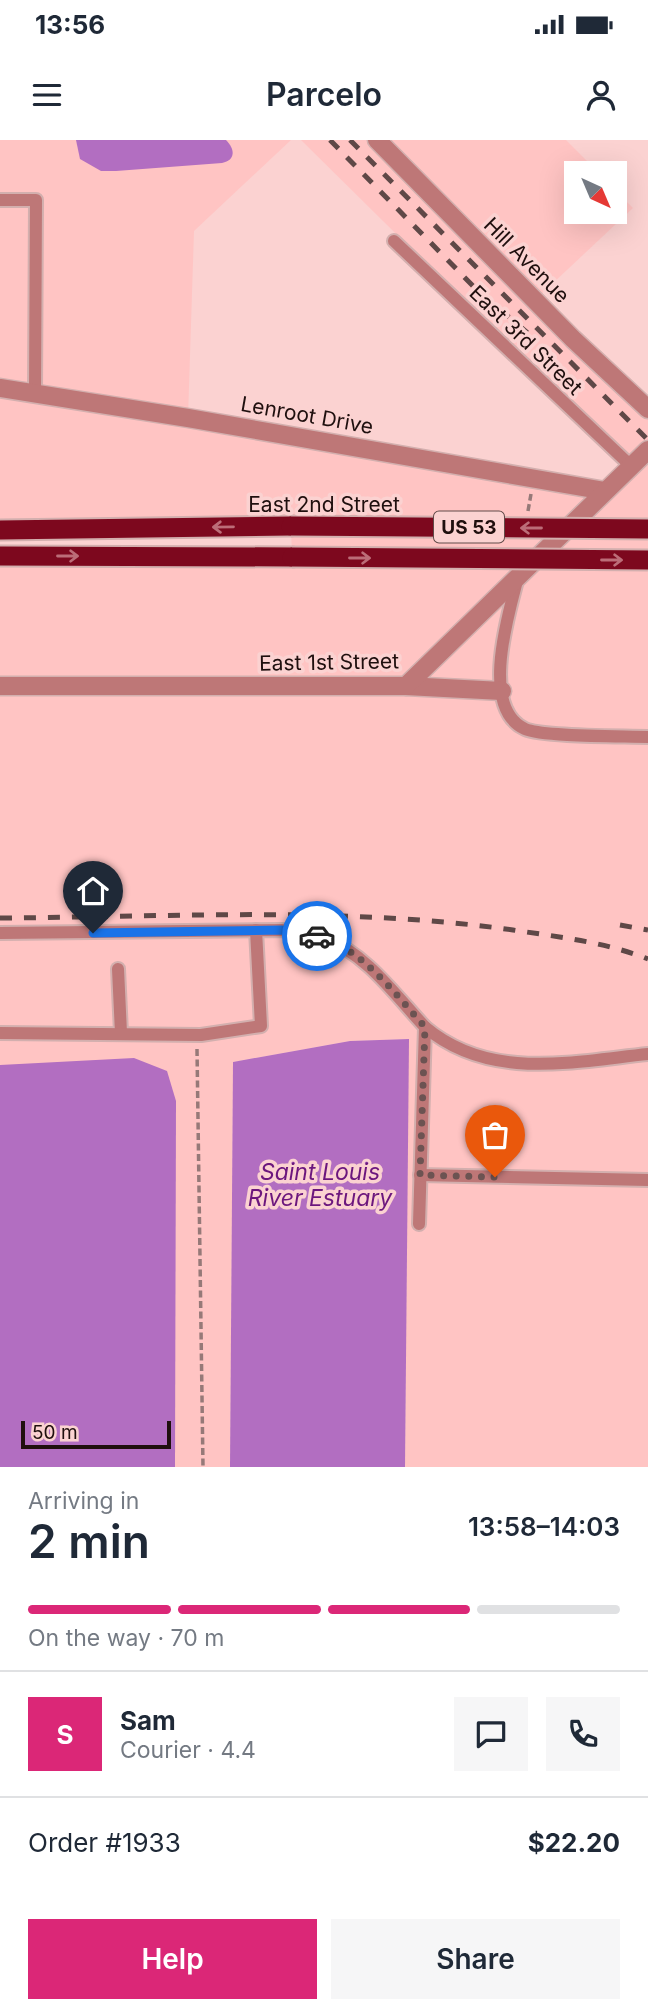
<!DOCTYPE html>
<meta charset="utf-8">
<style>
:root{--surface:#fff;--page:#f6f6f7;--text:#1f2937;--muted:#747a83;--line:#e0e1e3;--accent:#db2777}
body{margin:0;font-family:Inter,sans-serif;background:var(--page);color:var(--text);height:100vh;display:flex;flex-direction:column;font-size:26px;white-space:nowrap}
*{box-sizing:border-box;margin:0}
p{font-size:23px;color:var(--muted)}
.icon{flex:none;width:38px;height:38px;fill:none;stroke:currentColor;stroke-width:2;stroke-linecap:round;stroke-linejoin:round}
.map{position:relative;height:1327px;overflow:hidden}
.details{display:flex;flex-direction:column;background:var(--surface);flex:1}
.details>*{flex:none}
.needle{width:46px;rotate:136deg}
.fabs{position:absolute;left:564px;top:21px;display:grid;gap:14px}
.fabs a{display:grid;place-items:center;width:63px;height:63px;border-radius:0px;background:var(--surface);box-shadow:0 7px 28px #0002;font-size:35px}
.scale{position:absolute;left:21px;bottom:18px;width:150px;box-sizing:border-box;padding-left:7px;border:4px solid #1f0f0e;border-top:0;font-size:19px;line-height:24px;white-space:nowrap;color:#1f0f0e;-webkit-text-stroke:5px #fbd2d1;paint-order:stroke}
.pin{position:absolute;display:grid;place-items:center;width:60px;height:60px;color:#fff;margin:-72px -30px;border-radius:50% 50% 50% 0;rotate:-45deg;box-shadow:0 0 7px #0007}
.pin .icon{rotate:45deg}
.courier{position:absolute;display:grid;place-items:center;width:70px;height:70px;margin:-35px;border:5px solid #1a73e8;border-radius:50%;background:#fff;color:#222;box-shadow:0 2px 9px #0007}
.summary em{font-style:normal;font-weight:600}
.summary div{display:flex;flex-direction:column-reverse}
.summary{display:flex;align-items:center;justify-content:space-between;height:119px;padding:0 28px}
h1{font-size:46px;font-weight:600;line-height:52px}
.bar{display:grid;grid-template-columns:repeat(4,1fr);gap:10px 7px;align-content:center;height:84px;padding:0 28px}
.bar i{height:9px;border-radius:5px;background:var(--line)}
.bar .active{background:var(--accent)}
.bar p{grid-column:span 4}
.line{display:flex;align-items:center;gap:18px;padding:0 28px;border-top:2px solid var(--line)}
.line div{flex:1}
.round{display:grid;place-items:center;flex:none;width:74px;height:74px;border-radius:0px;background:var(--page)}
.button{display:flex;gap:14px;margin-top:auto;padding:14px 28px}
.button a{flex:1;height:80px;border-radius:0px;background:var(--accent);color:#fff;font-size:28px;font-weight:600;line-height:80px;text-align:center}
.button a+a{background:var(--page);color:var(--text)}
.status{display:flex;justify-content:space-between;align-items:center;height:49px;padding:0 35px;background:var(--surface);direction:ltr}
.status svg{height:19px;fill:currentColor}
header{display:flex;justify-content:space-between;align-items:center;height:91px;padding:0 28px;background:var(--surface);font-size:32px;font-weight:600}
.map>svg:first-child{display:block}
</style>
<div class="status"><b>13:56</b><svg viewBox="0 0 49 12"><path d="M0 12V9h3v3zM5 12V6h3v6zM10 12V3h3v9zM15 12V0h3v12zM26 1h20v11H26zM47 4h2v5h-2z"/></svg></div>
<header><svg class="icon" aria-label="menu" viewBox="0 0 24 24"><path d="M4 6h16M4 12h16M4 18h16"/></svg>Parcelo<svg class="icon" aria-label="person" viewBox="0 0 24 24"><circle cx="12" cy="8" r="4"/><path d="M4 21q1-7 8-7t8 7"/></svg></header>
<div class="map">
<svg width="648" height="1327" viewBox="0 0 648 1327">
<rect width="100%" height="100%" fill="#fbd2d1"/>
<path fill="#ffc4c3" d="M0 0H291L194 91 188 278 605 351 631 326 301 0H566L599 33H576V72H614V49L633 68 535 160 648 269V1327H405L408 899 350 901 233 922 230 1327H0V416L292 417 291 387 0 390Z"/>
<g fill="#b26ec1">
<path d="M76 0H226C235 9 236 20 222 23L116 31H101L80 19Z"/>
<path d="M409 899 405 1327H230L233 922 350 901Z"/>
<path d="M134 918 167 931 176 961 175 1327H0V925Z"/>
</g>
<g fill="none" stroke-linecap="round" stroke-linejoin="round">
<defs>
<g id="service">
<path d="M0 60H36L35 254"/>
<path d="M394 101 631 326"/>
<path d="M518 437C509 472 479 568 525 589 543 597 623 596 648 597"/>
<path d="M0 793 281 790C295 792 310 793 324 798 366 813 396 856 425 887L419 1084"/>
<path d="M118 829 121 893"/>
<path d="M425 887C489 941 571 922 648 914"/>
<path d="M0 893 201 895 261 886 256 790"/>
<path d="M420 1035 648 1040"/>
</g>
<g id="minor">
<path d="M377 0 573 199 648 269"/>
<path d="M406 546 502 551"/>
</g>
<g id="tertiary">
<path d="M0 248 188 278 605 351"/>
<path d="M0 546H406L648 310"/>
</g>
<g id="trunk">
<path d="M0 390 291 386"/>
<path d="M0 416 292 417"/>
</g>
</defs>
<use href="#service" stroke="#d3afae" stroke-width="16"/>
<use href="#minor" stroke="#d3afae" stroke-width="21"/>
<use href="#tertiary" stroke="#d3afae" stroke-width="21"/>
<use href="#trunk" stroke="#d3afae" stroke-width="23"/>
<g stroke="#967978" stroke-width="3.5" stroke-dasharray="7 3.5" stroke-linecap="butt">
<path d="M528 371 531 354"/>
<path d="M197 909 203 1327"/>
</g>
<use href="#service" stroke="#be7777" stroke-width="12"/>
<use href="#minor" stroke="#be7777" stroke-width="18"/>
<use href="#tertiary" stroke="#be7777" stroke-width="18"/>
<use href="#trunk" stroke="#7d081e" stroke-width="19"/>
<g stroke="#5f4847" stroke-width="5" stroke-dasharray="12 12" stroke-linecap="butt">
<path d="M330 0 477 150 537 201"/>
<path d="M350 0 648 300"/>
<path d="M0 778C171 777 344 766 513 790 559 797 605 802 648 819"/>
<path d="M620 785 648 790"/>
</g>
<defs>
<g id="trunk-bridge">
<path d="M291 386 648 389"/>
<path d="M292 417 648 420"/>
</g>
</defs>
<use href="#trunk-bridge" stroke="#d3afae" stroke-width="23" stroke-linecap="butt"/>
<use href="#trunk-bridge" stroke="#7d081e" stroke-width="19"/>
</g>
<defs><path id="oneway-shaft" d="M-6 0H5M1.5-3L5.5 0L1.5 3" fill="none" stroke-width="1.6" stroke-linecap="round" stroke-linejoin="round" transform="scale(1.75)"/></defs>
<g stroke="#bc6d78">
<use href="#oneway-shaft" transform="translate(223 387) rotate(179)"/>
<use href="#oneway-shaft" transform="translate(531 388) rotate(-180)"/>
<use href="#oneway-shaft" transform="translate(68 416)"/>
<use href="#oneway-shaft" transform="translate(360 418)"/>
<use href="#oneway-shaft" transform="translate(612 420)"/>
</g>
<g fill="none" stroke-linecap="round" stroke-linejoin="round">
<path stroke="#6c5352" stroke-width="7" stroke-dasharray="0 12.6" d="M317 796C362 808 395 854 425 887L420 1035 495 1037"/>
<path stroke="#1a73e8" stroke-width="9" d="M93 793 281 790 317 796"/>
</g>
<g text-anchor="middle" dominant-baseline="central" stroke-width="7" stroke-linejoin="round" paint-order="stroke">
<rect fill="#fbd2d1" stroke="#614a48" stroke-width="2" x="434" y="371.5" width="70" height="31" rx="5"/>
<g font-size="19" font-weight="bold" fill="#1f0f0e">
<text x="469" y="387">US 53</text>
</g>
<g font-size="21" fill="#1f0f0e" stroke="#fbd2d1">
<text transform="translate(527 120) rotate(45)">Hill Avenue</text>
<text transform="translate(526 200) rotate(44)">East 3rd Street</text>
<text transform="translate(307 275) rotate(10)">Lenroot Drive</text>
<text x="324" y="364">East 2nd Street</text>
<text transform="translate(329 522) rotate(-1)">East 1st Street</text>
</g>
<g font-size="23" font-style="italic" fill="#6c167d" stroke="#fbd2d1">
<text x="320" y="1032">Saint Louis<tspan x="320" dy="26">River Estuary</tspan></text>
</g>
</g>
</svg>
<div class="fabs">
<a><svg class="needle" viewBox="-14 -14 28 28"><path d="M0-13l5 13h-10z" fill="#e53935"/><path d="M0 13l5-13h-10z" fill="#747a83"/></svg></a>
</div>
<div class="scale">50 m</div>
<div class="pin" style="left:495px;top:1037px;background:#ea580c"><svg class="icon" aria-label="bag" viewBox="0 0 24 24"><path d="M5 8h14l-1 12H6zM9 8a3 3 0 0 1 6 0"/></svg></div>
<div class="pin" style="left:93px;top:793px;background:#1f2937"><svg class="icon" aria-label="home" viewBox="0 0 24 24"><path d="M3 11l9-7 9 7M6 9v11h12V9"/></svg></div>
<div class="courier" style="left:317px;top:796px"><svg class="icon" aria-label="car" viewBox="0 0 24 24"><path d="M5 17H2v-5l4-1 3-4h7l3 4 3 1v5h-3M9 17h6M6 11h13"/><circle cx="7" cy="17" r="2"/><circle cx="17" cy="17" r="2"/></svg></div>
</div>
<section class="details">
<div class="summary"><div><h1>2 min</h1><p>Arriving in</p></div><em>13:58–14:03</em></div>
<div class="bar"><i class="active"></i><i class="active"></i><i class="active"></i><i></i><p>On the way · 70 m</p></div>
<div class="line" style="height:126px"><b class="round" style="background:var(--accent);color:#fff">S</b><div><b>Sam</b><p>Courier · 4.4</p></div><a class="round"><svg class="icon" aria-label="chat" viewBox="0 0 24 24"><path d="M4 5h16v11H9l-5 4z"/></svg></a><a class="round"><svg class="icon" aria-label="phone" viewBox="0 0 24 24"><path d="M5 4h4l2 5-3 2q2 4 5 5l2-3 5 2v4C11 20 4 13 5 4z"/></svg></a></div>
<div class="line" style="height:91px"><div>Order #1933</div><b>$22.20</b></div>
<div class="button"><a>Help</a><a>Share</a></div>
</section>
